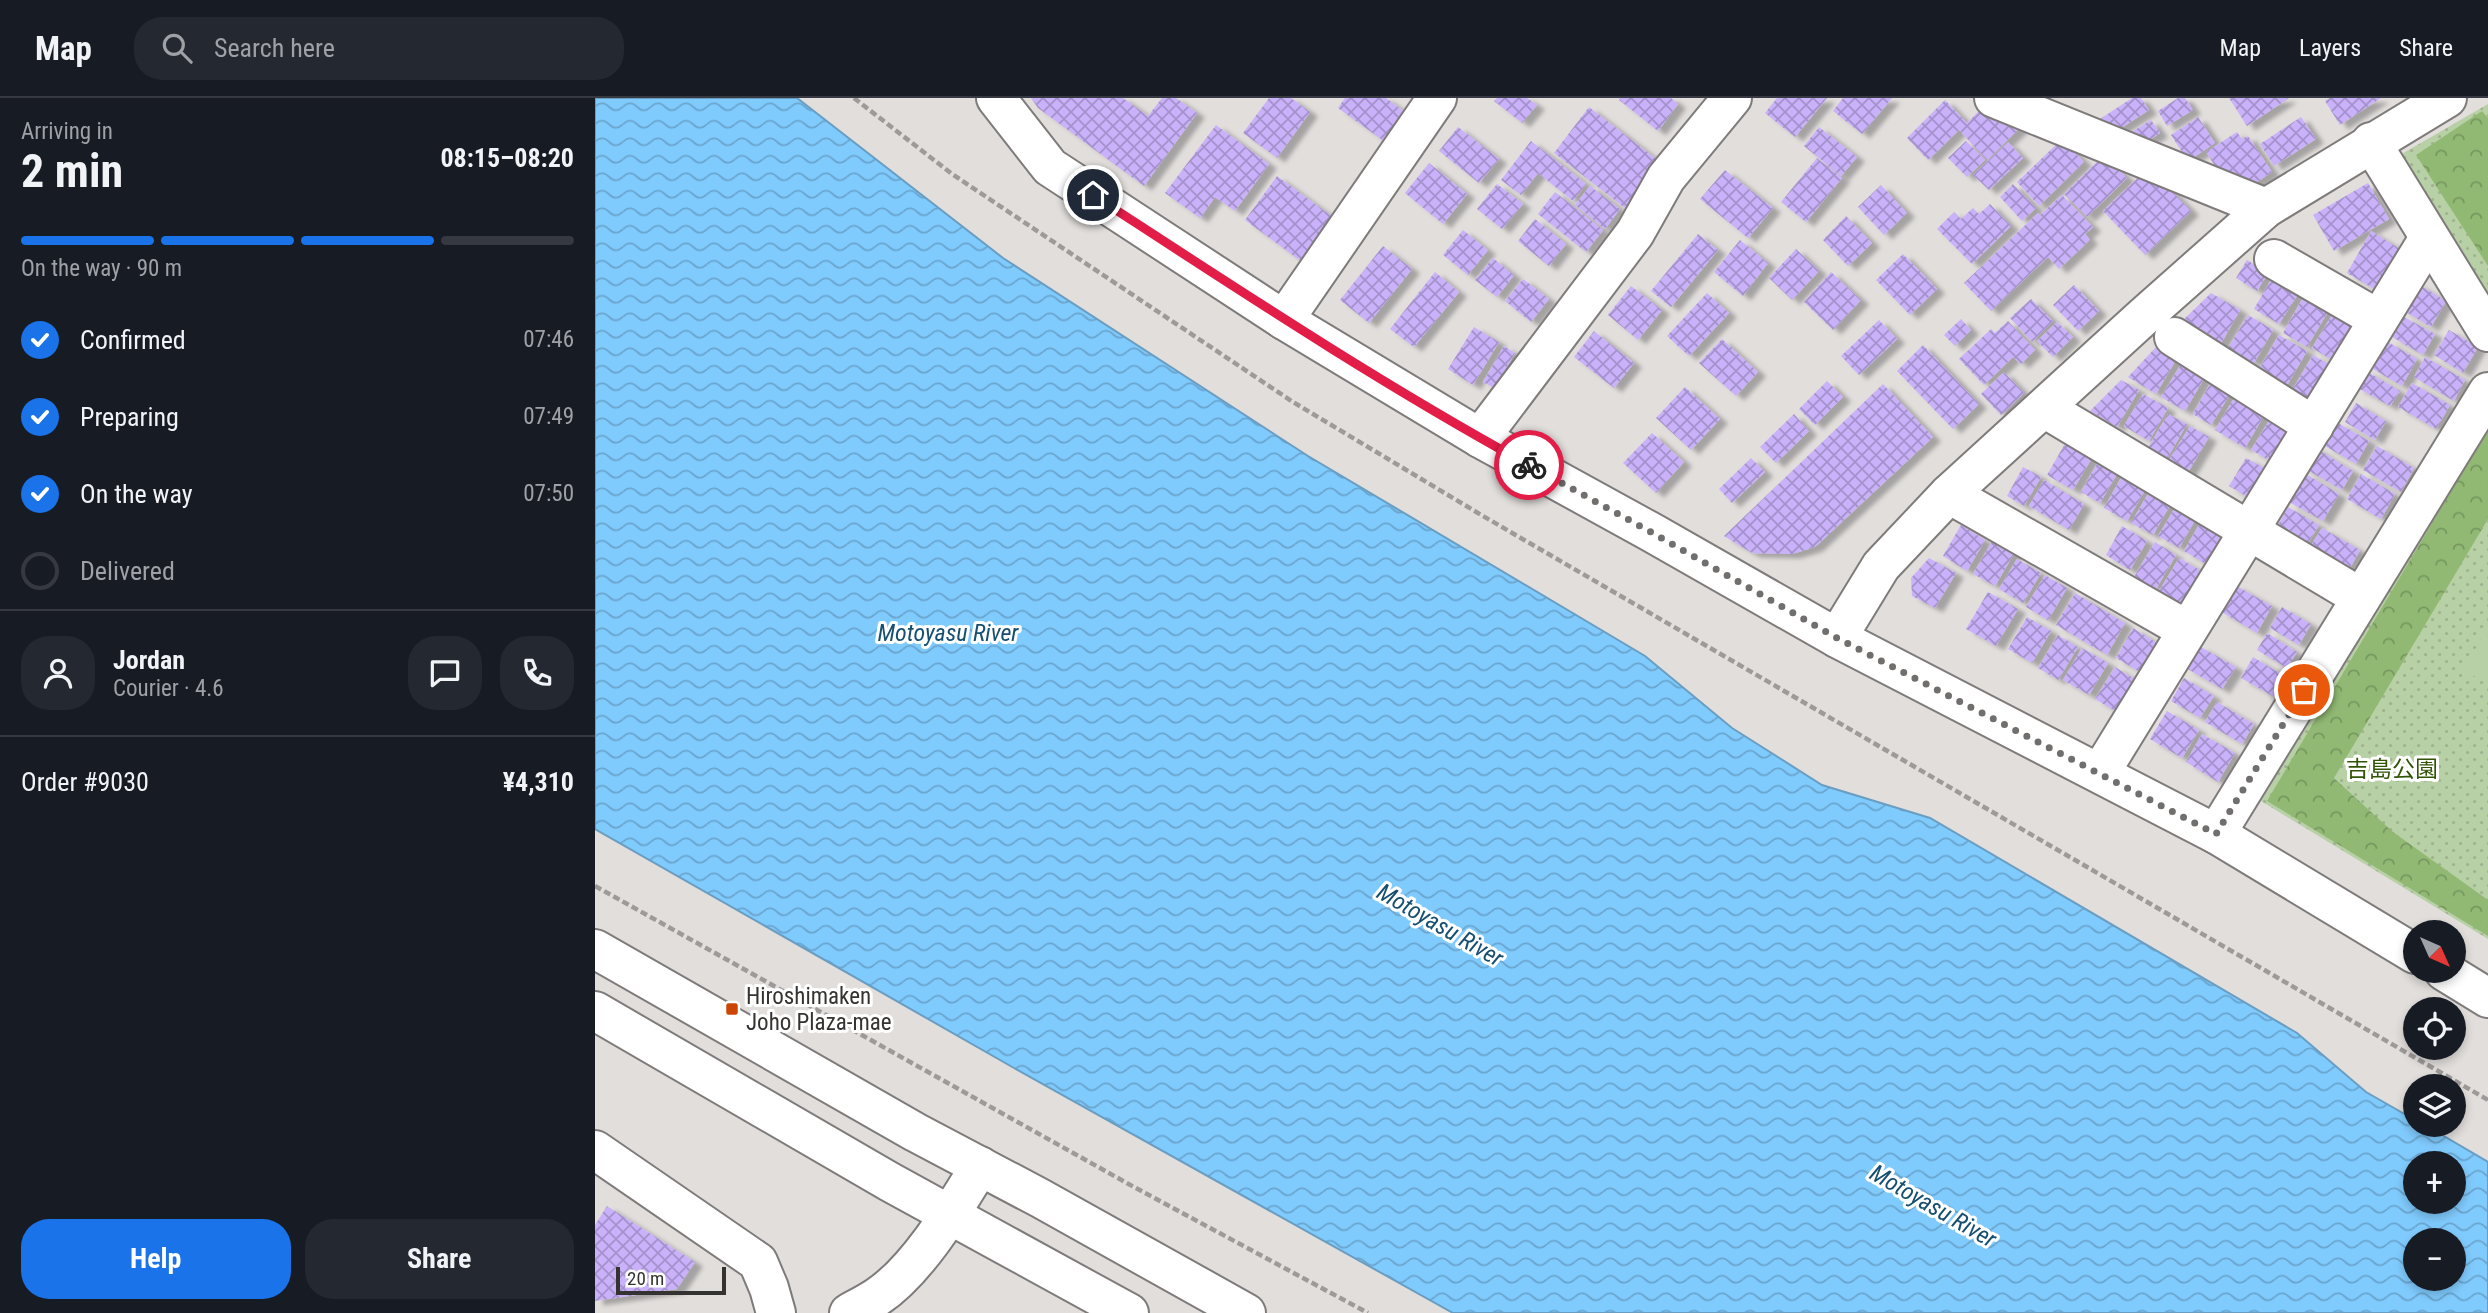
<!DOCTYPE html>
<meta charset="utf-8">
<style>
:root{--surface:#171b24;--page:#242831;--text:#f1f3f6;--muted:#9ea1a6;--line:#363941;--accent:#1a73e8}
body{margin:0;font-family:"Roboto Condensed","Noto Sans JP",sans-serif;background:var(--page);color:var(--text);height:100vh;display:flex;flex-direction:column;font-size:26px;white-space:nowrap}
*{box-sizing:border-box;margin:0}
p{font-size:23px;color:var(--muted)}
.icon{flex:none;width:38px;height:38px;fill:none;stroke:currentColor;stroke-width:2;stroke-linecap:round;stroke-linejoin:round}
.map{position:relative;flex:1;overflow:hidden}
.side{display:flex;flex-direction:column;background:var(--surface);width:595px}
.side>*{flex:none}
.needle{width:46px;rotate:135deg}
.tools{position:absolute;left:1808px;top:822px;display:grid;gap:14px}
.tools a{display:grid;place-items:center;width:63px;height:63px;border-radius:50%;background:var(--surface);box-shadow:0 4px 10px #0003;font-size:35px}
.scale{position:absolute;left:21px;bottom:18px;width:110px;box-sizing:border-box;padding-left:7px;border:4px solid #343332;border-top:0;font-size:19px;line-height:24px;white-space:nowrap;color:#343332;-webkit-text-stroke:5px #fff;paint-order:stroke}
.pin{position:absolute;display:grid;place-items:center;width:60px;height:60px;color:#fff;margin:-30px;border:4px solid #fff;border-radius:50%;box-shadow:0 2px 7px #0007}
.courier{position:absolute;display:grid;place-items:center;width:70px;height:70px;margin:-35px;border:5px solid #e11d48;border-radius:50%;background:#fff;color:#222;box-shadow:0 2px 9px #0007}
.summary em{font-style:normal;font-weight:700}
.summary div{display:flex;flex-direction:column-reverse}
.summary{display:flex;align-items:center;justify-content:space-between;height:119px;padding:0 21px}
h1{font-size:46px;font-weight:700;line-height:52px}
.bar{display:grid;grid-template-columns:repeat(4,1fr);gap:10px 7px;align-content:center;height:84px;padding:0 21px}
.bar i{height:9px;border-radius:5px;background:var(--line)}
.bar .on{background:var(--accent)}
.bar p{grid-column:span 4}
.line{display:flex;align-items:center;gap:18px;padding:0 21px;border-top:2px solid var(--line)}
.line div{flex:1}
.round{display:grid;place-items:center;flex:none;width:74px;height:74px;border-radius:28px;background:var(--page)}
ol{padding:0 21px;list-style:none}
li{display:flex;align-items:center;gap:21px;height:77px}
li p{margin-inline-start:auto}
li .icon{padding:7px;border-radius:50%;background:var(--accent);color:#fff;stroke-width:4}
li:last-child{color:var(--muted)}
li i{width:38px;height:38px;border:4px solid var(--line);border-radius:50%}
.button{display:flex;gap:14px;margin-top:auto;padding:14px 21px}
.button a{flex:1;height:80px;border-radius:28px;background:var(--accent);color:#fff;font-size:28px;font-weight:700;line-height:80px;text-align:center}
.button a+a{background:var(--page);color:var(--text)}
header{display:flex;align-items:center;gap:42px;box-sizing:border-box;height:98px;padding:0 35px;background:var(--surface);border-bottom:2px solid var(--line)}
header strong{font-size:33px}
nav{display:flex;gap:38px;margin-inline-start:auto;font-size:24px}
.search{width:490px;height:63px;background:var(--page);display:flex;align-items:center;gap:18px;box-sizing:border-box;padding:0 24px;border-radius:28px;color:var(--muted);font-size:26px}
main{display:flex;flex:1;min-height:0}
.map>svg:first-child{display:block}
</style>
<header>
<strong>Map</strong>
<div class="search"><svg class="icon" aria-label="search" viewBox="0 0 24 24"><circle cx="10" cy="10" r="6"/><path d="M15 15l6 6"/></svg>Search here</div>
<nav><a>Map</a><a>Layers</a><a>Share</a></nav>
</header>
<main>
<section class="side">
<div class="summary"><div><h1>2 min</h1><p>Arriving in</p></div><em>08:15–08:20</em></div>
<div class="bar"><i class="on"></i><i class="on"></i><i class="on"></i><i></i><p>On the way · 90 m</p></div>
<ol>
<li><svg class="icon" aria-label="check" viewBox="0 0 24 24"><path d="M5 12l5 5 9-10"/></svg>Confirmed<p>07:46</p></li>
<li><svg class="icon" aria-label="check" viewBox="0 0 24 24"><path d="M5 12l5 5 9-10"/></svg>Preparing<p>07:49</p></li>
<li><svg class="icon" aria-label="check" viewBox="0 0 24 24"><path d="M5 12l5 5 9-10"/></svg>On the way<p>07:50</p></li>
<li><i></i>Delivered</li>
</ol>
<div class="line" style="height:126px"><a class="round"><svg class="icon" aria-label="person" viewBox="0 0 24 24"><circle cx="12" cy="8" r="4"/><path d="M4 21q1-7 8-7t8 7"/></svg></a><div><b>Jordan</b><p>Courier · 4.6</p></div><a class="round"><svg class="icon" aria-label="chat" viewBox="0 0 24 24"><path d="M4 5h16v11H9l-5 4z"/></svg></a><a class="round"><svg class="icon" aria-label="phone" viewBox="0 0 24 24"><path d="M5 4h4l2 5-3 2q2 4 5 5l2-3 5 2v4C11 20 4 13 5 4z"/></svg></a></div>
<div class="line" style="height:91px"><div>Order #9030</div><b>¥4,310</b></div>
<div class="button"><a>Help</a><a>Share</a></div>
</section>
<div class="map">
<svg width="1893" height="1215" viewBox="0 0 1893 1215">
<defs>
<pattern id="grass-dots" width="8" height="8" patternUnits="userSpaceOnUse" patternTransform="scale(1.75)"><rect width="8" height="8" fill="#b8d0a6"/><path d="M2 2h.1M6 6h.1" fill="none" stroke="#9fb38f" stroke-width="1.8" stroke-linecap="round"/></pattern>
<pattern id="forest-crowns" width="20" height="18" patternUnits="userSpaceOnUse" patternTransform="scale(1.75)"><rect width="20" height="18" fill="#91b973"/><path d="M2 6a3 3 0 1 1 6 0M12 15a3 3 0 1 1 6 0" fill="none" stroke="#77975f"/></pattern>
<pattern id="water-waves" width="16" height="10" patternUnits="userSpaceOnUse" patternTransform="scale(1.75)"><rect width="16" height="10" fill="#80cbfe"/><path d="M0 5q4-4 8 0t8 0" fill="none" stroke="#6aa5ce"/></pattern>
<pattern id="building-cross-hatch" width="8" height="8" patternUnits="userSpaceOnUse" patternTransform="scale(1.75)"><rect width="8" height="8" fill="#cab2fb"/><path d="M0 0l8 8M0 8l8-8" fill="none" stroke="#a591cc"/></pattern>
<filter id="shadow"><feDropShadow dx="8" dy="4.5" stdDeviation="2" flood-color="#0004"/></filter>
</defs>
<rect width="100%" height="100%" fill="#e1dedc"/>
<g fill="url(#grass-dots)">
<path d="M1893 6V206L1805 57Z"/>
<path d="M1893 328V841L1666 703Z"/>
</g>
<g fill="url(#forest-crowns)">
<path d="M1887 13 1893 20V168L1821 57Z"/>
<path d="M1893 331V421L1739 680 1798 734 1893 802V838L1672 703Z"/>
</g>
<path fill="#b8d0a6" d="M1893 529V586L1868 572Z"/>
<path fill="url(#water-waves)" stroke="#699dc1" stroke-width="2" fill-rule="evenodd" d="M0 0H202L408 160 713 358 1050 558 1137 630 1227 687 1335 720 1702 935 1771 994 1820 1022V1027H1830L1893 1064V1215H858L419 970 0 731ZM1820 1066H1858V1104H1820ZM1820 1143H1858V1181H1820Z"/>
<g fill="url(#building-cross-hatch)" filter="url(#shadow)">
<path d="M436 0H528L553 18 567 0H581L602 15 549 88 443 10Z"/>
<path d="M674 0H696L715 14 682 60 648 35Z"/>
<path d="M750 0H791L811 15 790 44 743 10Z"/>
<path d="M902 0H932L942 7 927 25 899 3Z"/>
<path d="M1025 0H1076L1083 6 1063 33 1024 2Z"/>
<path d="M1182 0H1232L1200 39 1170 15Z"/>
<path d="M1248 0H1297L1267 36 1238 13Z"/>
<path d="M1537 0H1546L1554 12 1512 39 1502 23Z"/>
<path d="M1583 0H1590L1598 12 1572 28 1563 13Z"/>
<path d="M1634 0H1694L1652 28Z"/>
<path d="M1735 0H1786L1745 27 1730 3Z"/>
<path d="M1350 2 1372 25 1393 4 1427 28 1392 62 1364 32 1333 62 1312 40Z"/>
<path d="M994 9 1065 64 1030 110 959 55Z"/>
<path d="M1603 19 1620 45 1593 63 1576 37Z"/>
<path d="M1706 19 1721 41 1679 68 1665 46Z"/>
<path d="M1556 22 1565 35 1539 52 1530 38Z"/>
<path d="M621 27 674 66 640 113 620 99 605 120 570 95Z"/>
<path d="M863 29 904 61 884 85 844 53Z"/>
<path d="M1224 29 1262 59 1246 78 1209 48Z"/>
<path d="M1642 34 1647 41 1653 38 1677 74 1647 94 1633 88 1611 54Z"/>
<path d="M1467 41 1489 64 1444 108 1422 84Z"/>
<path d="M936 43 991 86 978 103 943 75 926 97 906 82Z"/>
<path d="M1371 43 1390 62 1372 79 1353 60Z"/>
<path d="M1413 44 1428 60 1394 92 1378 77Z"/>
<path d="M1509 57 1532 80 1492 119 1469 96Z"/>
<path d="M1222 60 1247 80 1211 124 1186 104Z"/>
<path d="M834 65 872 96 848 126 810 95Z"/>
<path d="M1554 69 1596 113 1550 157 1508 113Z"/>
<path d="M1130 72 1178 110 1153 140 1105 101Z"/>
<path d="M682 78 739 120 707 164 650 122Z"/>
<path d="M1773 85 1794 121 1739 153 1718 117Z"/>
<path d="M902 86 928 106 907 131 882 111Z"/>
<path d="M1418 86 1441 110 1427 123 1405 99Z"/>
<path d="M1286 87 1312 115 1289 137 1263 109Z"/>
<path d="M995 88 1025 111 1010 131 980 107Z"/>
<path d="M960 94 1008 132 991 154 943 116Z"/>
<path d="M1467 97 1498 129 1490 136 1495 142 1464 171 1453 159 1396 213 1369 185 1443 115 1445 117Z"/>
<path d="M1395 106 1416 128 1377 166 1342 131 1359 114 1366 121 1378 110 1384 116Z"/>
<path d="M1251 118 1277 145 1253 168 1228 142Z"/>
<path d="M940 121 971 146 954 168 923 143Z"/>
<path d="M868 132 893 152 873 177 848 157Z"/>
<path d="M1776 133 1805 151 1781 192 1752 175Z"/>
<path d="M1103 136 1123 152 1076 209 1056 193Z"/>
<path d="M1145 142 1173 165 1148 198 1119 174Z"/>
<path d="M788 148 817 171 774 225 745 202Z"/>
<path d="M1201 151 1224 173 1197 202 1174 180Z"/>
<path d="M1308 156 1342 191 1315 217 1281 182Z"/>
<path d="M898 160 919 177 902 199 880 182Z"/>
<path d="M1652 162 1673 175 1662 193 1641 180Z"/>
<path d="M840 174 864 194 819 249 795 231Z"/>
<path d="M1236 174 1266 202 1238 232 1209 204Z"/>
<path d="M1678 178 1705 193 1684 226 1659 211Z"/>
<path d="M928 181 954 201 936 224 910 203Z"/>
<path d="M1821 185 1851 203 1836 229 1806 211Z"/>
<path d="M1479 187 1504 213 1483 233 1458 207Z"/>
<path d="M1036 188 1067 212 1043 242 1013 217Z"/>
<path d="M1112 195 1134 215 1094 258 1072 238Z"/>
<path d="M1616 195 1645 212 1623 251 1583 227Z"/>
<path d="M1709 198 1734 212 1712 249 1688 235Z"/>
<path d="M1436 201 1458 223 1437 244 1415 220Z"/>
<path d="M1740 212 1761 225 1739 263 1717 250Z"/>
<path d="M1653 217 1678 232 1659 265 1633 250Z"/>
<path d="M1809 219 1840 236 1828 257 1797 239Z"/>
<path d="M1366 221 1376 232 1360 248 1349 237Z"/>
<path d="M1284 222 1302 241 1264 277 1246 258Z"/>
<path d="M1413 223 1440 252 1426 266 1418 259 1389 287 1364 261 1396 231 1400 235Z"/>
<path d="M1462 224 1478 239 1458 259 1442 243Z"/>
<path d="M879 229 904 244 878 287 853 271Z"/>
<path d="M1854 232 1883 249 1868 275 1839 257Z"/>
<path d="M999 233 1039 265 1019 290 979 259Z"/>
<path d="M1684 237 1712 253 1691 289 1663 273Z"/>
<path d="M1127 241 1163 274 1141 298 1104 265Z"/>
<path d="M1793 244 1822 261 1807 288 1778 271Z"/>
<path d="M1328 247 1384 306 1358 331 1302 273Z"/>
<path d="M909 248 920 255 899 290 888 284Z"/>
<path d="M1562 248 1582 260 1561 296 1533 279Z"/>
<path d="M1718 257 1740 270 1719 304 1698 291Z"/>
<path d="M1830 259 1870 282 1859 303 1819 279Z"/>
<path d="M1588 263 1611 277 1590 313 1566 299Z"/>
<path d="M1771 273 1805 293 1795 308 1761 289Z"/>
<path d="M1409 274 1429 295 1406 317 1386 296Z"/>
<path d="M1620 277 1640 288 1616 327 1598 316Z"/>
<path d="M1526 282 1544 292 1522 329 1495 313Z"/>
<path d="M1232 283 1248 299 1220 327 1204 311Z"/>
<path d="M1817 285 1855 307 1841 331 1803 309Z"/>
<path d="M1288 286 1338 339 1220 449 1197 456 1157 455 1129 438Z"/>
<path d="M1090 289 1125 321 1096 352 1061 320Z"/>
<path d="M1548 296 1573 310 1554 343 1529 328Z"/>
<path d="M1641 297 1671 314 1650 350 1620 332Z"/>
<path d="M1761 305 1791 323 1780 342 1750 324Z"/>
<path d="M1199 316 1214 333 1181 365 1165 349Z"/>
<path d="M1573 316 1592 326 1570 364 1551 353Z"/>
<path d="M1677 318 1701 332 1681 366 1656 352Z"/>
<path d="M1743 325 1774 343 1761 366 1730 348Z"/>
<path d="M1595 328 1614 339 1592 376 1572 365Z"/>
<path d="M1057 335 1089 364 1061 395 1028 365Z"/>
<path d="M1475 337 1501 353 1478 392 1452 377Z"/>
<path d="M1782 348 1819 370 1806 394 1768 372Z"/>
<path d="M1719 349 1758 373 1747 392 1707 369Z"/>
<path d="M1507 357 1526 369 1505 405 1486 394Z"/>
<path d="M1156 360 1170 374 1137 405 1124 391Z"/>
<path d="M1651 360 1673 372 1656 401 1634 388Z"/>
<path d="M1428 369 1446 379 1429 408 1412 398Z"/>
<path d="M1530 373 1553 387 1532 423 1509 410Z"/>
<path d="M1711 376 1744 396 1728 423 1694 404Z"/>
<path d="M1766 376 1800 396 1786 421 1752 401Z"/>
<path d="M1449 382 1489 406 1474 432 1434 408Z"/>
<path d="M1557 389 1578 402 1558 437 1536 425Z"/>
<path d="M1583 405 1603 417 1584 450 1563 438Z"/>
<path d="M1693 409 1724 427 1712 447 1682 429Z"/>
<path d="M1609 418 1634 433 1614 468 1589 453Z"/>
<path d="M1366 427 1390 442 1372 473 1348 458Z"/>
<path d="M1527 428 1552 443 1535 472 1511 457Z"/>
<path d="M1727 430 1765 452 1754 472 1715 449Z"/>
<path d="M1399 440 1421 452 1400 488 1378 476Z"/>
<path d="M1560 444 1581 457 1561 491 1539 479Z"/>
<path d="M1334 460 1361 475 1340 510 1317 498 1316 480Z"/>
<path d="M1584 460 1610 475 1589 511 1563 495Z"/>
<path d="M1422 461 1446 475 1428 505 1404 491Z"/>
<path d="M1450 477 1472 490 1453 522 1431 509Z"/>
<path d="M1640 487 1677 508 1662 535 1625 513Z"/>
<path d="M1393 494 1423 511 1401 548 1371 531Z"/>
<path d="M1480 495 1530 525 1512 557 1461 527Z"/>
<path d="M1687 509 1716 526 1704 547 1675 530Z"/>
<path d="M1432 519 1456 533 1437 565 1413 551Z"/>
<path d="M1538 530 1562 545 1545 574 1521 560Z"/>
<path d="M1672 535 1702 554 1692 570 1662 552Z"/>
<path d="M1463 537 1483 549 1463 582 1443 570Z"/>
<path d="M1604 548 1641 569 1627 591 1591 570Z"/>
<path d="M1487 550 1513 565 1494 597 1468 582Z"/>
<path d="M1658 559 1691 579 1679 599 1646 580Z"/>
<path d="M1520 569 1541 582 1522 614 1500 601Z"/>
<path d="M1589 580 1619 598 1605 620 1576 603Z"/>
<path d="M1622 604 1659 626 1647 646 1610 624Z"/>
<path d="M1572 613 1604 632 1587 660 1555 641Z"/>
<path d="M1607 636 1640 655 1623 684 1591 664Z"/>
<path d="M12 1108 100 1164 82 1191 0 1203V1127Z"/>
</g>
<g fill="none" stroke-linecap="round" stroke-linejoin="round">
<defs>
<g id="minor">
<path d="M401 0 455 69 689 222 885 340 1056 434 1242 540 1621 736 1820 856"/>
<path d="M1399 0 1671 110"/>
<path d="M1776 44 1893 234"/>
<path d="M1679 161 1783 221"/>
<path d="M689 222 842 0"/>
<path d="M1579 239 1719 328"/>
<path d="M1449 310 1765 499"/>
<path d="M885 340 1040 135 1071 80 1137 0"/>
<path d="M1354 396 1592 532"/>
<path d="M1242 540 1286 468 1354 396 1548 219 1671 110 1852 0"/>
<path d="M1505 675 1834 140"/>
<path d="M1621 736 1893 294"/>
<path d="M0 851 320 1034 445 1100 651 1215"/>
<path d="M1849 873 1893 900"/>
<path d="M0 913 295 1084 534 1215"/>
<path d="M0 1052 163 1164 174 1190 181 1215"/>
<path d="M254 1215C263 1210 273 1205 282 1199 323 1172 360 1109 385 1068"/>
</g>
</defs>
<use href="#minor" stroke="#7f7b7a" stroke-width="42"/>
<g stroke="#9d9a99" stroke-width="4.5" stroke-dasharray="7 3.5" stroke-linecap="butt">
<path d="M259 0 357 76 698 304 888 418 1893 1002"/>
<path d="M0 788 539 1089 773 1215"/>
</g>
<use href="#minor" stroke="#fff" stroke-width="38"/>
</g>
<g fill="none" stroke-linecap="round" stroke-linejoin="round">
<path stroke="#716f6e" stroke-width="7" stroke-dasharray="0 12.6" d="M934 367 1056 434 1242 540 1621 736 1709 592"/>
<path stroke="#e11d48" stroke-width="9" d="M498 97C641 190 784 285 934 367"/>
</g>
<rect fill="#cb4602" stroke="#fff" stroke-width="2.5" x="130" y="904" width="14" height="14" rx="3.5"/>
<g text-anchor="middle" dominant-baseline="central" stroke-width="6" stroke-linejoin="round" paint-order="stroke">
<g font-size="23" fill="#315407" stroke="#fff">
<text x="1797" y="671">吉島公園</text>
</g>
<g font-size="23" fill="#343332" stroke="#fff" text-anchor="start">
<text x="151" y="898">Hiroshimaken<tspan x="151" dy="26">Joho Plaza-mae</tspan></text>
</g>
<g font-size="24" font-style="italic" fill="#174f71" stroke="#fff">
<text x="353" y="535">Motoyasu River</text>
<text transform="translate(845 827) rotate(30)">Motoyasu River</text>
<text transform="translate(1338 1108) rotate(30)">Motoyasu River</text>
</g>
</g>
</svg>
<div class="tools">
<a><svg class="needle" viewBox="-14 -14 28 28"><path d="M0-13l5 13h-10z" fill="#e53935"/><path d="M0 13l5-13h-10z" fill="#9ea1a6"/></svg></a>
<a><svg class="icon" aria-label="locate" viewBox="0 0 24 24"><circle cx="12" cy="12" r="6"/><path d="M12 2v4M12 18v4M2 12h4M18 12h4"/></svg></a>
<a><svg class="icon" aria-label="layers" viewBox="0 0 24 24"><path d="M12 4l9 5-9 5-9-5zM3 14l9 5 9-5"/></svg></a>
<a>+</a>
<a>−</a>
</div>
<div class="scale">20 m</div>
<div class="pin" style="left:1709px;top:592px;background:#ea580c"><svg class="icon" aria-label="bag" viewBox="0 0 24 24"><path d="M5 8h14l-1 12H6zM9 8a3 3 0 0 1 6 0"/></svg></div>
<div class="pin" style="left:498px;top:97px;background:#1f2937"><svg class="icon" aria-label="home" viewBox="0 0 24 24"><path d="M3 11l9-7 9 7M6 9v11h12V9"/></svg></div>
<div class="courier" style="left:934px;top:367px"><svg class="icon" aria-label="bike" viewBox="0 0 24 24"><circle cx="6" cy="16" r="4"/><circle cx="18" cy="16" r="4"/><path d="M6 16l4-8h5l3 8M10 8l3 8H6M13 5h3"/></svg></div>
</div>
</main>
